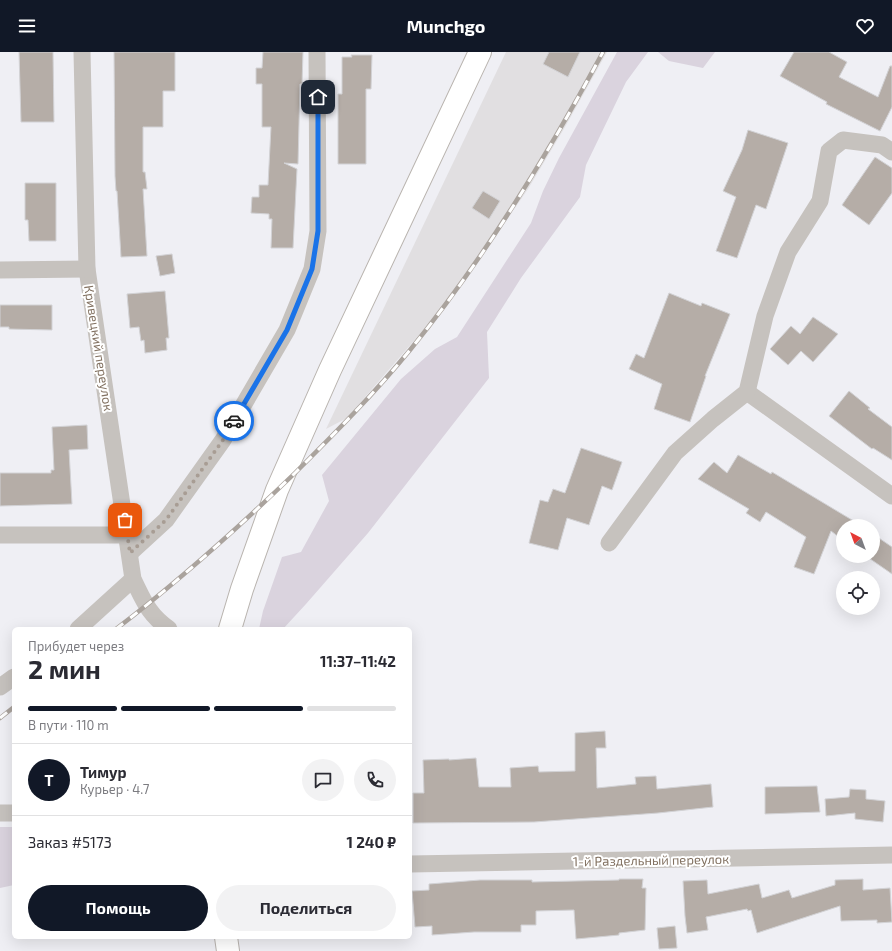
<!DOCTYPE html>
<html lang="ru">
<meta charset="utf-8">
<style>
:root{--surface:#fff;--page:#f2f2f3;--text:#2b2b33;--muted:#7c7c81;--line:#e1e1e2;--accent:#111827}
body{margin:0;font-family:"Exo 2",sans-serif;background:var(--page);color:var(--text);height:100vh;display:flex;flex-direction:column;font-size:15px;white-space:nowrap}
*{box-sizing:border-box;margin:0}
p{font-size:13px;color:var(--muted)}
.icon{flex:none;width:22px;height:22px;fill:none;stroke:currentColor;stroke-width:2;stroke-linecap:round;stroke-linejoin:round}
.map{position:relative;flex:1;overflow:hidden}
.drawer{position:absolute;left:12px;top:575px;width:400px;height:312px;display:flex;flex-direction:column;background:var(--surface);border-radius:6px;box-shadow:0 4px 16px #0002}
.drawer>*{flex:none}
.needle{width:26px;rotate:319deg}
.fabs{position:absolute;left:836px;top:467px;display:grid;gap:8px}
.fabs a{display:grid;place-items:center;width:44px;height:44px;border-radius:50%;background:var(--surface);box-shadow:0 4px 16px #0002;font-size:20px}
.pin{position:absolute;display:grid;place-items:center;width:34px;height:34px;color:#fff;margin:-17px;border-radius:8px;box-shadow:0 2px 6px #0006}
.courier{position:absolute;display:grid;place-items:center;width:40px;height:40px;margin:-20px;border:3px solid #1a73e8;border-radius:50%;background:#fff;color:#222;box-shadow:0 1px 5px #0007}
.headline em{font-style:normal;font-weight:700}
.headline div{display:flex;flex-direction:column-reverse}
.headline{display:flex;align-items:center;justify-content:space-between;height:68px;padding:0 16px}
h1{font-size:26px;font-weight:700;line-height:30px}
.bar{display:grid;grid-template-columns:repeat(4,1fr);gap:6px 4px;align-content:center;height:48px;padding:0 16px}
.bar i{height:5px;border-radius:3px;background:var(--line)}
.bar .selected{background:var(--accent)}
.bar p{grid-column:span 4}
.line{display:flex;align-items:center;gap:10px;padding:0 16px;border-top:1px solid var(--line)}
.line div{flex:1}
.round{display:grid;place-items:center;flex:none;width:42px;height:42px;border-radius:21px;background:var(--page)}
.primary-button{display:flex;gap:8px;margin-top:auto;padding:8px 16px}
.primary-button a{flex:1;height:46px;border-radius:24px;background:var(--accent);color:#fff;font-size:16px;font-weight:700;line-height:46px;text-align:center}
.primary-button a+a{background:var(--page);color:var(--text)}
header{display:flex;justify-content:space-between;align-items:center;height:52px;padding:0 16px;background:var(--accent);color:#fff;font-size:18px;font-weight:700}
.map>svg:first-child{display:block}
</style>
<header><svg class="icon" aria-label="menu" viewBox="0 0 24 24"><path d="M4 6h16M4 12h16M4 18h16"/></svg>Munchgo<svg class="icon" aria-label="heart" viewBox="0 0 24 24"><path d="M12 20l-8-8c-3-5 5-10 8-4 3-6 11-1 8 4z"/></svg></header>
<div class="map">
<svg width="892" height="899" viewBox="0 0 892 899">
<rect width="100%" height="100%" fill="#efeff4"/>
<path fill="#e1dfe1" d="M506 0H607L565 75 528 137 497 182 432 268 347 366 326 377Z"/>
<g fill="#dad3de">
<path d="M617 0H648L626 30 586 113 580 145 521 226 487 280 489 326 368 481 306 552 283 577H259L263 559 282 505 301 500 329 449 322 423 401 327 435 297 457 285 531 171 543 139 559 106Z"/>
<path d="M658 0H715L703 16 669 9Z"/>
<path d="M0 775H14V833L0 836Z"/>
</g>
<g fill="#b5ada7" stroke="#d2d2d5">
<path d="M19 0H53L54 70H21Z"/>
<path d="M114 0H175V39H163V75H143V120H145L147 137H143L147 204 121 205 117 139H116L115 124Z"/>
<path d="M263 0H303L302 32H300L298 112 284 111 297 117 293 196H271L272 167H269V162L251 161 252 145H259V133H268L271 75H262V32H256V16H262Z"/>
<path d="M549 0H580L568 25 543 12Z"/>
<path d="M794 0H829L847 10 839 25 878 45 890 14H892V55L880 79 826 52 827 50 780 24Z"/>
<path d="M351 3H372L371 37H366V112H338V42H342V5H352Z"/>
<path d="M748 78 788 91 766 157 756 153 737 206 716 199 736 145 723 139 742 98Z"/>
<path d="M875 105 892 116V141L869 173 842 153Z"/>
<path d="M25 131H56V189H29L28 168H25Z"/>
<path d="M483 139 500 149 489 167 472 156Z"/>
<path d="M172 202 175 221 160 224 156 204Z"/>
<path d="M165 239 169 286H166L167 298 145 301 144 288 141 289 139 275 130 276 127 242Z"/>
<path d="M669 241 701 254 702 251 730 262 705 324H706L690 370 654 357 662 332 629 317 636 302 644 306Z"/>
<path d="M0 253H52V278L9 277V275H0Z"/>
<path d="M813 265 838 282 813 310 801 299 788 313 770 297 791 274 800 282Z"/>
<path d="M849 339 870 356 868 357 892 375V408L873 396 872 397 829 364Z"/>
<path d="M87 373 88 397 69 398 72 452 0 454V421H51V418H54L52 375Z"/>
<path d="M581 396 622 410 612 438 602 434 589 473 567 466 558 498 529 491 540 448 548 450 553 437 565 441Z"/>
<path d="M738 403 771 422 772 420 862 474H843V488L831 479 814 522 794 515 806 485 766 460 760 470 746 461 749 457 698 427 714 410 727 421Z"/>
<path d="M873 482 892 495V522L866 504H873Z"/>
<path d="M605 679 606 696H596L597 736 636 732 635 725 656 724 657 737 711 732 713 755 658 761 534 770 413 771V741H424L423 708 449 707V708L476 706 479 735H511L510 716 538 714 539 720 575 719V681Z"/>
<path d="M817 734 820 760 765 762V735Z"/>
<path d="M850 737 866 738V747L885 749 883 770 855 767V761L826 764 825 747 849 745Z"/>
<path d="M619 827H643L642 836H646L645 878 619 881V883L576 887 574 858 536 859V873H521V880H474L432 883V874L415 875 412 839 429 838V832L480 828H532V830L619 828Z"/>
<path d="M863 827V838L890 836 892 870 877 871V868L841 869 840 854 757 881 751 858 748 859 747 857 706 865 708 878 687 881 685 864 683 829 707 828 708 842 759 832 762 846 789 838 792 846 835 833V828Z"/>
<path d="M675 874 677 896 659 897 657 876Z"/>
</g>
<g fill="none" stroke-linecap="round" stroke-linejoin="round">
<defs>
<g id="primary">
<path d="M230 577 242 537 277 438 330 318 480 0"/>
<path d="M226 885 228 899"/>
</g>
</defs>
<use href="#primary" stroke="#b9b4af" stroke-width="24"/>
<g stroke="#c6c2be" stroke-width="17">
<path d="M82 0 87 217 133 527C144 549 148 562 169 577"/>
<path d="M0 218 87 217"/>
<path d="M747 340 892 444"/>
<path d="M0 483H128"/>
<path d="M609 491 675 401 713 367 747 340 765 264 788 200 820 149 829 99 843 88 882 93 892 100"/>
<path d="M130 501 166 468 223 388 287 278 312 217 318 179 317 0"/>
<path d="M78 577 133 527"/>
<path d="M0 635 14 625"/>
<path d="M0 761H14"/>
<path d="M410 812 892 803"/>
</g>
<use href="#primary" stroke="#fff" stroke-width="22"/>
<defs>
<g id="rail">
<path d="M116 577C179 529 238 476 295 421 335 381 374 342 410 298 485 206 547 104 603 0"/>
<path d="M0 666 14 655"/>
</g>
</defs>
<use href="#rail" stroke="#aaa39d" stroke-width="4.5"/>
<use href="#rail" stroke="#fff" stroke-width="3" stroke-dasharray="9" stroke-linecap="butt"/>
</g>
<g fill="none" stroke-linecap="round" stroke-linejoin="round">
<path stroke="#a89d94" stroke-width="4" stroke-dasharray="0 7.2" d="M125 468 130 501 166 468 223 388 234 369"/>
<path stroke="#1a73e8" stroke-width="5" d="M234 369 287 278 312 217 318 179V45"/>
</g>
<g text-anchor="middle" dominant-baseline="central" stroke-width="4" stroke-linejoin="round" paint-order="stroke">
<g font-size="13" fill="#827161" stroke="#fff">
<text transform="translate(99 296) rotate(81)">Кривецкий переулок</text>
<text transform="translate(651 808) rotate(-1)">1-й Раздельный переулок</text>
</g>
</g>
</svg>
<div class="fabs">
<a><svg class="needle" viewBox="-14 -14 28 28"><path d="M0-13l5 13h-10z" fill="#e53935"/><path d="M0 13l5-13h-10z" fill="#7c7c81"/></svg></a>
<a><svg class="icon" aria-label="locate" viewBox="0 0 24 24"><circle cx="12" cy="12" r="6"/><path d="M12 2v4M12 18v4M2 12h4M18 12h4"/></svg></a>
</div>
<div class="pin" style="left:125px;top:468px;background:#ea580c"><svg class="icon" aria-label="bag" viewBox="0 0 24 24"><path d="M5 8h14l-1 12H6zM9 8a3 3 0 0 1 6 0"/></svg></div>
<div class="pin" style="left:318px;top:45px;background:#1f2937"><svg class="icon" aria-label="home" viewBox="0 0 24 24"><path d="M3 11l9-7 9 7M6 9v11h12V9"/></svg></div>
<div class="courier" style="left:234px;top:369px"><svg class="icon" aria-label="car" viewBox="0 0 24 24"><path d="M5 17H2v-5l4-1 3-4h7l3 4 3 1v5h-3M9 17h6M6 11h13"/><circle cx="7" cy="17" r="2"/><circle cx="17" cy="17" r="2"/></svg></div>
<section class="drawer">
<div class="headline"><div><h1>2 мин</h1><p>Прибудет через</p></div><em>11:37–11:42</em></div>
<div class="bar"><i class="selected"></i><i class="selected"></i><i class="selected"></i><i></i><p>В пути · 110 m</p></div>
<div class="line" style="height:72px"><b class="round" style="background:var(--accent);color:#fff">Т</b><div><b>Тимур</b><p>Курьер · 4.7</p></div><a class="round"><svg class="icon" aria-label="chat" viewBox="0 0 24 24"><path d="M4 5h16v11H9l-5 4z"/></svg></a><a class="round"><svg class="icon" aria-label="phone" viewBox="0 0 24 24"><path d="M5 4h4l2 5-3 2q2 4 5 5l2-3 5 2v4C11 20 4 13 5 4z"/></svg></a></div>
<div class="line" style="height:52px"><div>Заказ #5173</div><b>1 240 ₽</b></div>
<div class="primary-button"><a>Помощь</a><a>Поделиться</a></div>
</section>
</div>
